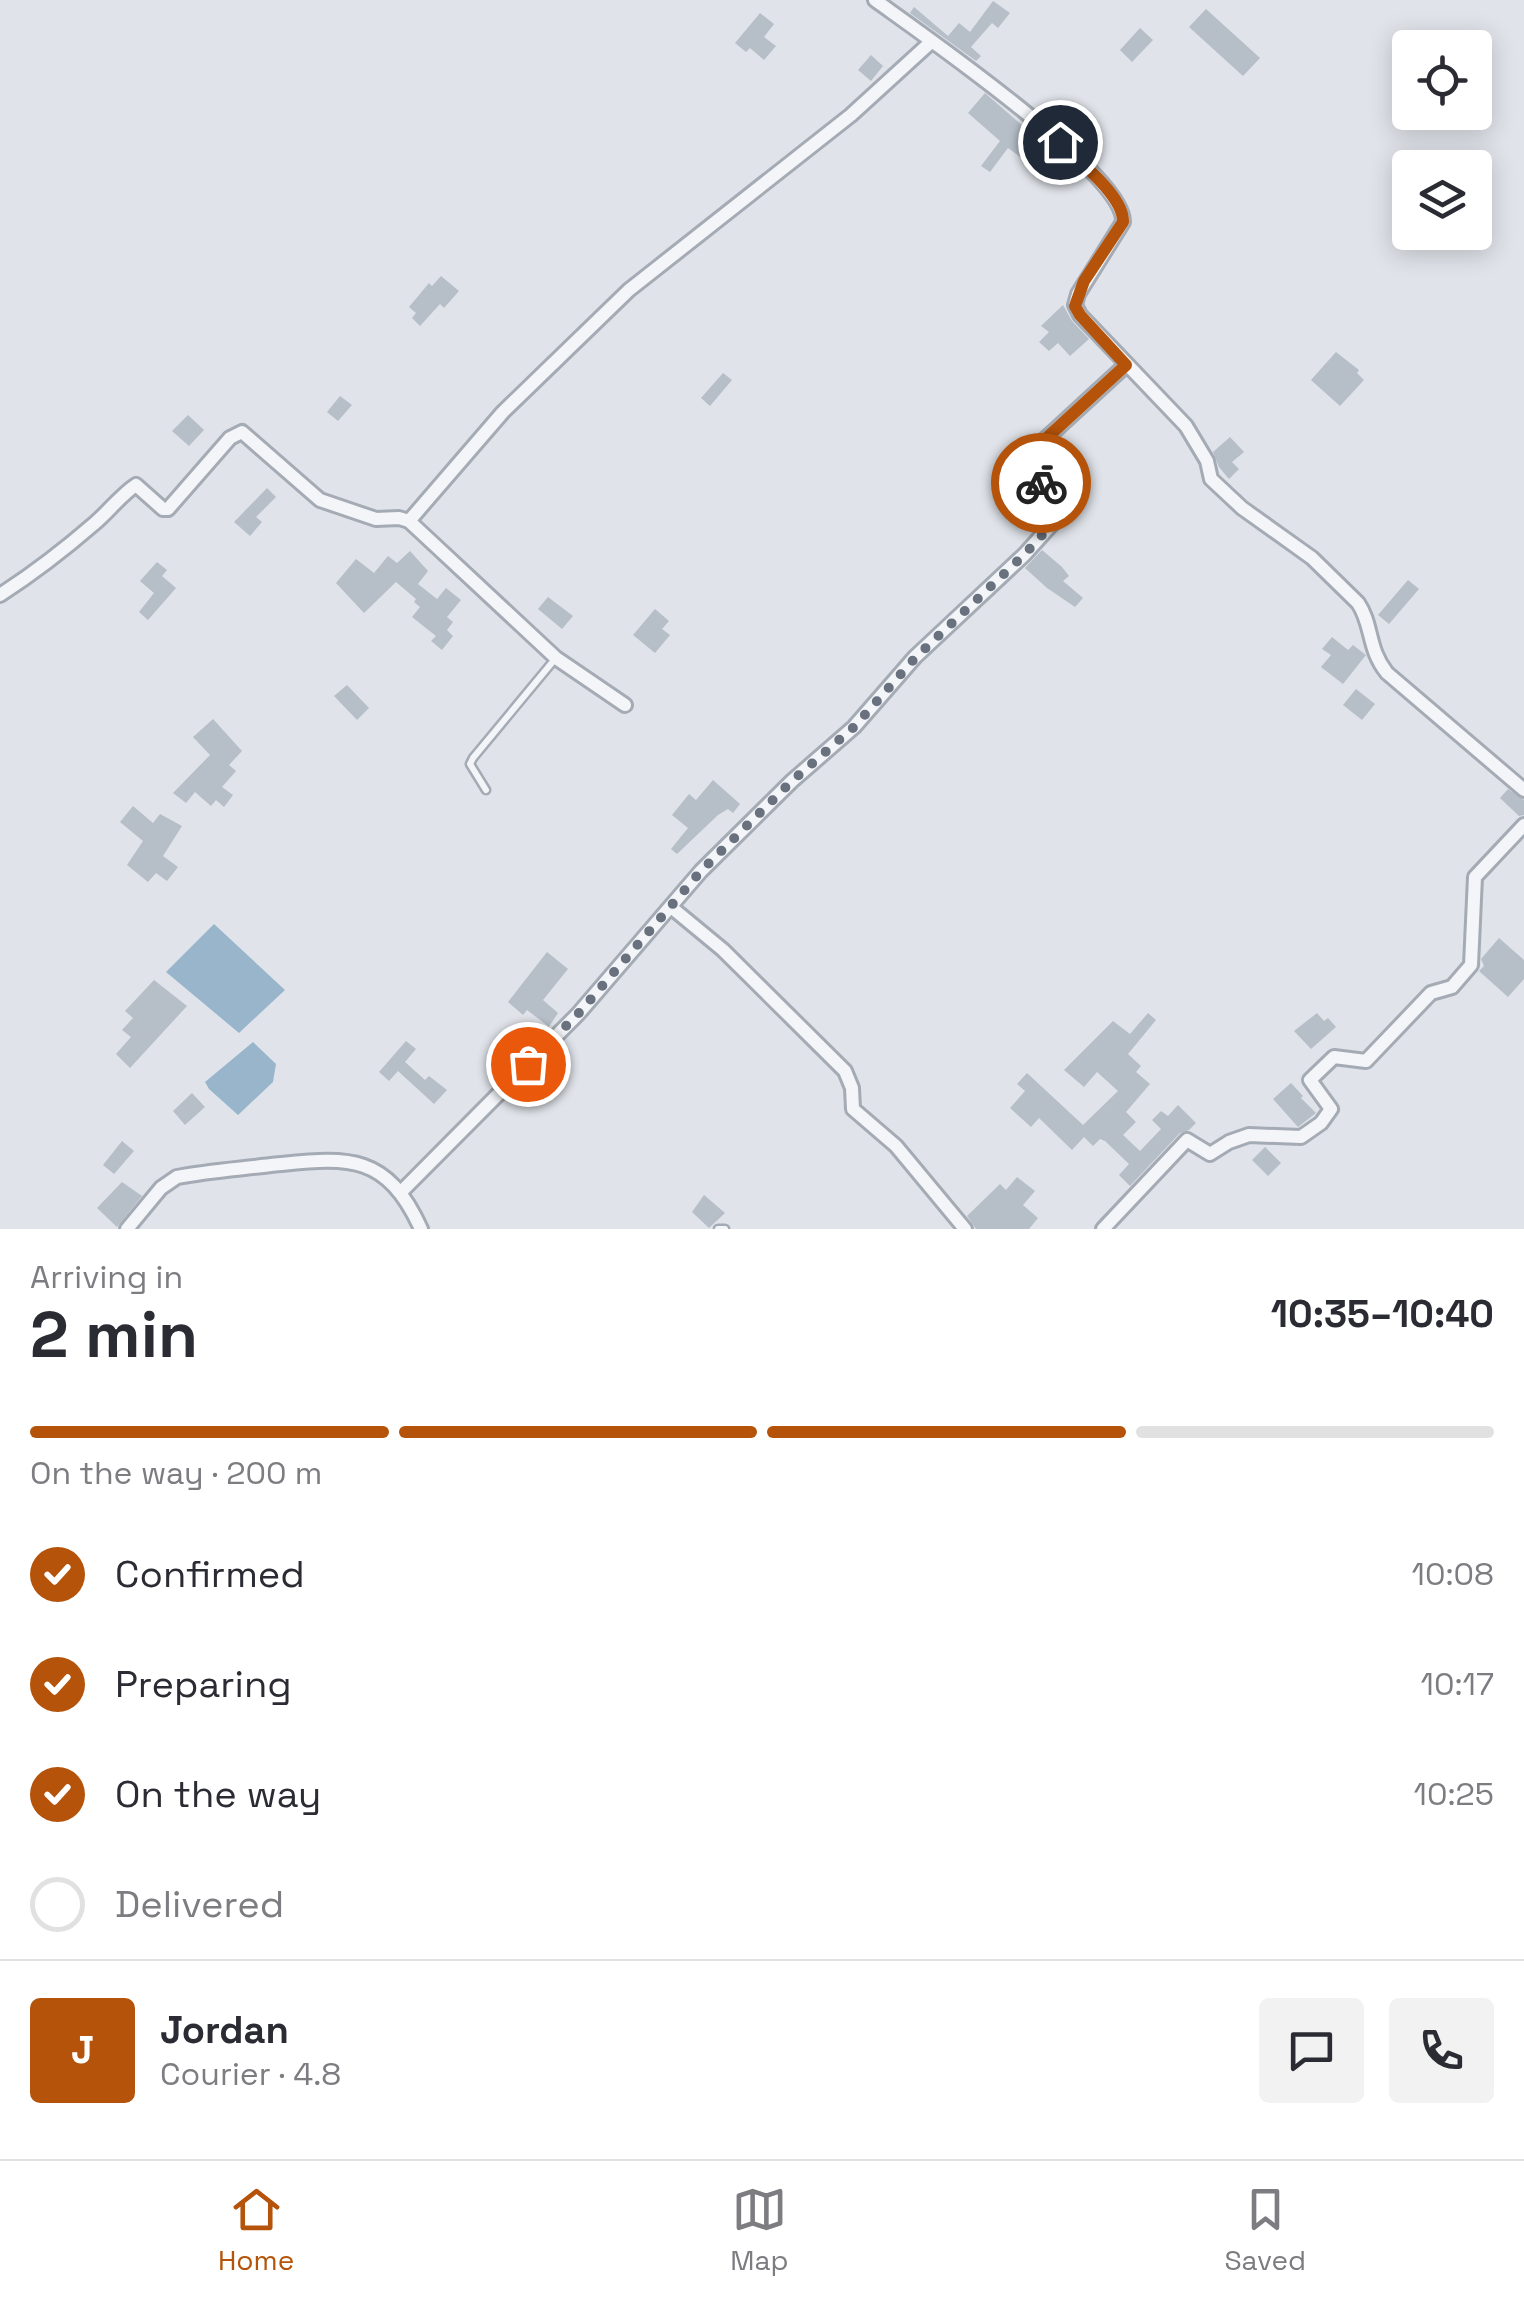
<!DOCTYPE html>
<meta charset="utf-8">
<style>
:root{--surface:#fff;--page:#f2f2f3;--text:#2b2b33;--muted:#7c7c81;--line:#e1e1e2;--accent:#b45309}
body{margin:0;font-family:"Space Grotesk",sans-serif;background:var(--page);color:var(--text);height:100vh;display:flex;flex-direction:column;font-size:38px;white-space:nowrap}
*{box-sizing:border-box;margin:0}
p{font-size:32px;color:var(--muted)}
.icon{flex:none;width:55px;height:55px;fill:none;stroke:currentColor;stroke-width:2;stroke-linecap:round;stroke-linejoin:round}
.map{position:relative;height:1229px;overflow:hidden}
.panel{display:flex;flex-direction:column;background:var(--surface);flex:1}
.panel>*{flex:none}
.tools{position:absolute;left:1392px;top:30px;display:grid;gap:20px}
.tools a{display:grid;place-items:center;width:100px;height:100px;border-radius:10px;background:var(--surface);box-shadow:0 5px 25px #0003;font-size:50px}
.pin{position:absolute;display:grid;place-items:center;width:85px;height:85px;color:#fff;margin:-42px;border:5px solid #fff;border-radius:50%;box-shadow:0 2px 10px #0007}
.courier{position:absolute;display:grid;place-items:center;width:100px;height:100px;margin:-50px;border:8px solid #b45309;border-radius:50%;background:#fff;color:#222;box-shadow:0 2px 12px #0007}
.overview em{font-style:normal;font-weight:800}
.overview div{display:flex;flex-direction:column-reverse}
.overview{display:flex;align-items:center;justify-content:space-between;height:170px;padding:0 30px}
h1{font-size:65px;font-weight:800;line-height:75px}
.bar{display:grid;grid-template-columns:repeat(4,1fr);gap:15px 10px;align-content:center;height:120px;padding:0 30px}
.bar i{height:12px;border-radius:8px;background:var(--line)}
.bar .selected{background:var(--accent)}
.bar p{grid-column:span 4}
.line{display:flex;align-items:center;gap:25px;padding:0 30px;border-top:2px solid var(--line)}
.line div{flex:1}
.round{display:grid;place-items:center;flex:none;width:105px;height:105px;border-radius:10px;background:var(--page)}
ol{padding:0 30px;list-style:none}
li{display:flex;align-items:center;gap:30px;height:110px}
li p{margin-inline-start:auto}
li .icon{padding:10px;border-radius:50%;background:var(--accent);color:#fff;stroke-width:4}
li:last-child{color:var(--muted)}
li i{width:55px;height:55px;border:5px solid var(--line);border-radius:50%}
.tab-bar{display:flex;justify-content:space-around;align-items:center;height:140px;border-top:2px solid var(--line);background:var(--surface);font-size:28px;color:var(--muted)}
.tab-bar a{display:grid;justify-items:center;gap:5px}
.tab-bar .selected{color:var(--accent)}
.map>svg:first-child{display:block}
</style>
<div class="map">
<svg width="1524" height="1229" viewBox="0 0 1524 1229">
<rect width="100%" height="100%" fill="#e0e4ea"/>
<g fill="#98b5cc">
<path d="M214 924 285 990 239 1033 166 972Z"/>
<path d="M253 1042 276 1064 273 1082 238 1115 209 1089 205 1082Z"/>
</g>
<g fill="#b6bec7">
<path d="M993 1 1010 13 998 28 992 23 971 47 981 56 976 61 910 13 914 7 948 36 959 23 970 32Z"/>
<path d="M1206 9 1260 58 1243 76 1189 27Z"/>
<path d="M760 13 774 24 764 37 776 46 764 60 750 48 746 52 735 43Z"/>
<path d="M1140 28 1153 40 1132 62 1120 50Z"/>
<path d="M871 55 883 66 871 81 858 70Z"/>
<path d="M985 93 1023 126 1020 131 1036 144 1023 159 1008 148 990 172 981 166 1000 141 968 113Z"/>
<path d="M441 276 459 291 444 308 440 304 420 326 412 318 416 313 409 307 429 283 432 286Z"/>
<path d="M1063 305 1072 321 1089 339 1070 356 1058 343 1049 351 1039 342 1049 332 1041 326Z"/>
<path d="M1336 352 1359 370 1357 373 1364 380 1340 406 1311 380Z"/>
<path d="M723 373 732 380 710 406 701 398Z"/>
<path d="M340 396 352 405 338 421 327 412Z"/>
<path d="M188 415 204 430 189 446 172 431Z"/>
<path d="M1230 437 1244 452 1232 462 1239 469 1229 479 1219 467 1213 452Z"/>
<path d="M267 488 276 497 256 517 262 522 250 536 234 522Z"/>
<path d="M1042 550 1062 567 1069 576 1063 581 1083 598 1075 607 1047 588 1025 568Z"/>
<path d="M410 551 428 571 418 584 437 599 446 588 461 600 447 617 453 622 447 630 453 636 442 650 431 641 436 636 412 617 420 607 414 602 416 599 396 582 364 613 336 583 356 559 374 573 388 556 397 563Z"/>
<path d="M157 562 167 570 162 576 176 588 148 620 139 612 154 593 140 581Z"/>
<path d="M1408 580 1419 589 1389 624 1378 615Z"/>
<path d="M548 597 573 616 562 629 538 609Z"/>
<path d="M655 609 669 621 662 629 670 635 655 653 633 635Z"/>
<path d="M1332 637 1348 650 1353 645 1366 655 1343 684 1321 667 1331 655 1322 649Z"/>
<path d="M347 685 369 708 357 720 334 696Z"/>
<path d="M1356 689 1375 704 1362 720 1343 705Z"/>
<path d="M213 719 242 751 229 765 236 771 222 787 233 795 224 807 216 800 211 806 195 792 186 803 173 793 210 755 193 737Z"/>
<path d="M713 780 740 804 733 813 728 809 718 815 677 854 671 849 688 828 672 815 689 794 696 800Z"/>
<path d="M1508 789 1524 800V815L1519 816 1500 798Z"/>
<path d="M133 806 153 823 160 814 182 826 163 856 178 867 167 881 156 873 148 882 127 865 143 841 120 822Z"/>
<path d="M1499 938 1524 960V979L1508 997 1479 971 1484 966 1481 959Z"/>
<path d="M547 952 568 969 543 1000 558 1013 544 1034 548 1026 527 1010 523 1015 508 1002Z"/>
<path d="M154 980 187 1006 130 1068 116 1054 131 1037 122 1030 133 1018 125 1011Z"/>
<path d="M1148 1013 1156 1020 1128 1054 1141 1066 1136 1072 1150 1084 1126 1112 1136 1122 1123 1135 1140 1151 1161 1129 1152 1120 1161 1111 1168 1116 1178 1105 1196 1123 1189 1130 1180 1133 1130 1186 1119 1175 1129 1164 1105 1141 1100 1139 1093 1146 1084 1137 1072 1150 1039 1118 1031 1127 1010 1108 1025 1091 1017 1084 1027 1073 1083 1125 1118 1091 1097 1072 1084 1087 1064 1070 1113 1021 1130 1034Z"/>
<path d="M1317 1013 1324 1021 1328 1018 1336 1027 1311 1049 1294 1031Z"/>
<path d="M406 1041 416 1049 405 1062 425 1080 429 1076 447 1090 434 1104 398 1071 389 1081 379 1072Z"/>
<path d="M1291 1083 1303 1096 1301 1098 1316 1113 1298 1127 1273 1099Z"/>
<path d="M192 1093 205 1107 185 1125 173 1111Z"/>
<path d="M122 1141 134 1151 114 1174 103 1165Z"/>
<path d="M1265 1147 1281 1163 1268 1176 1252 1160Z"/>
<path d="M1017 1177 1035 1191 1023 1205 1038 1218 1029 1229H976L967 1216 1000 1184 1006 1190Z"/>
<path d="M122 1182 142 1196 117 1227 97 1208Z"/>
<path d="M704 1195 725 1213 709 1228 692 1212Z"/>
</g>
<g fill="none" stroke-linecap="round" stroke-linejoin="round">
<defs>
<g id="lane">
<path d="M486 790 470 764 473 758 555 659"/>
<path d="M718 1229H725"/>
</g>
<g id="street">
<path d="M875 0C919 32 1125 174 1123 222L1078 294 1075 305 1080 315 1186 426 1207 461 1211 479 1242 508 1312 558 1358 603C1373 625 1367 648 1387 673L1524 790"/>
<path d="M409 521 556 658 625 705"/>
<path d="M0 595C34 573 65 549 95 523 109 511 122 494 136 485L163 509H168L230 438 242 432 320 500 376 519 399 518 409 521 503 412 629 290 851 115 931 42"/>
<path d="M671 907 723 950 845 1071 852 1088 853 1109 896 1146 965 1229"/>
<path d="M401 1192 578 1014 701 871 792 781 854 727 915 657 1025 554 1061 514 1064 505 1029 471 1025 465 1027 456 1126 365"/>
<path d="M127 1229 161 1188 177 1177C208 1171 239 1169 271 1165 345 1158 385 1150 421 1229"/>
<path d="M1103 1229 1187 1140 1210 1154 1229 1142 1249 1135 1301 1137 1321 1123 1331 1109 1310 1080 1334 1057 1366 1061 1431 993 1452 987 1471 965 1475 877 1524 825"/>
</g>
</defs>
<use href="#lane" stroke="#a5abb4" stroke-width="11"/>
<use href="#street" stroke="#a5abb4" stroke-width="18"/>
<use href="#lane" stroke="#f3f5f8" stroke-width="6"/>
<use href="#street" stroke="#f3f5f8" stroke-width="12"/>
</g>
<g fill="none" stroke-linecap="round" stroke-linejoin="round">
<path stroke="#68717d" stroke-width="10" stroke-dasharray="0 18" d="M528 1064 578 1014 701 871 792 781 854 727 915 658 1025 554 1061 514 1064 505 1041 483"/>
<path stroke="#b45309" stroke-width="12" d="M1041 483 1026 465 1027 456 1126 365 1080 315 1075 306 1084 281 1123 222C1124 196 1078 161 1060 142"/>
</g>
</svg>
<div class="tools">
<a><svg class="icon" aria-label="locate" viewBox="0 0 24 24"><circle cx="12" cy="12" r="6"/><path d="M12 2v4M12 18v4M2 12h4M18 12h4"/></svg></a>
<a><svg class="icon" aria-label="layers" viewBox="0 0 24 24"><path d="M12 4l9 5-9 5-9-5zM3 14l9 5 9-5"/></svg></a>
</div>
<div class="pin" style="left:528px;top:1064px;background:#ea580c"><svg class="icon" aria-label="bag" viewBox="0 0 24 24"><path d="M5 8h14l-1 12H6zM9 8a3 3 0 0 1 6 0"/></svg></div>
<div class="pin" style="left:1060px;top:142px;background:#1f2937"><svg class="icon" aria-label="home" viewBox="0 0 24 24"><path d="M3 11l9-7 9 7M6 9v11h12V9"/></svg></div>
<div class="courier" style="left:1041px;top:483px"><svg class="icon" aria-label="bike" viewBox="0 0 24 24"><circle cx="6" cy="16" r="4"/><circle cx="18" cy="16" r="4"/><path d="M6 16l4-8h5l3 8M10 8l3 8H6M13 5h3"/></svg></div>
</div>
<section class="panel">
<div class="overview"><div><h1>2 min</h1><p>Arriving in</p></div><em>10:35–10:40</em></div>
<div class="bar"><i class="selected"></i><i class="selected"></i><i class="selected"></i><i></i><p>On the way · 200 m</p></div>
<ol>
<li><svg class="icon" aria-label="check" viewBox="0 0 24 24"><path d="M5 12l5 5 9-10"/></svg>Confirmed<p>10:08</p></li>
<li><svg class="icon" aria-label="check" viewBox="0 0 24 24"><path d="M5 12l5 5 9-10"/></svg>Preparing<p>10:17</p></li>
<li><svg class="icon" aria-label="check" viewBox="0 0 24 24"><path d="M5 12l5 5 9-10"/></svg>On the way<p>10:25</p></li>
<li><i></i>Delivered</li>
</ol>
<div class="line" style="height:180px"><b class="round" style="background:var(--accent);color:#fff">J</b><div><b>Jordan</b><p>Courier · 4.8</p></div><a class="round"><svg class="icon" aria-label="chat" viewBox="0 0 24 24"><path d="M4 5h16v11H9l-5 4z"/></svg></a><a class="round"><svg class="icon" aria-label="phone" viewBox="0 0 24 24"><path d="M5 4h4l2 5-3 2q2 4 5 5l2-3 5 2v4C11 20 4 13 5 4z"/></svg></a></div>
</section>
<nav class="tab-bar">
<a class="selected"><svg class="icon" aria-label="home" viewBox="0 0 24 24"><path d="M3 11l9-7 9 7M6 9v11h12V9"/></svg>Home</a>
<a><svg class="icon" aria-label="map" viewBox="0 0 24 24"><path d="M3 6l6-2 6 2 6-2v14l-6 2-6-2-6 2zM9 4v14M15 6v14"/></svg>Map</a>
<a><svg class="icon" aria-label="saved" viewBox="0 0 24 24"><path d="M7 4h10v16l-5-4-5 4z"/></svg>Saved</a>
</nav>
